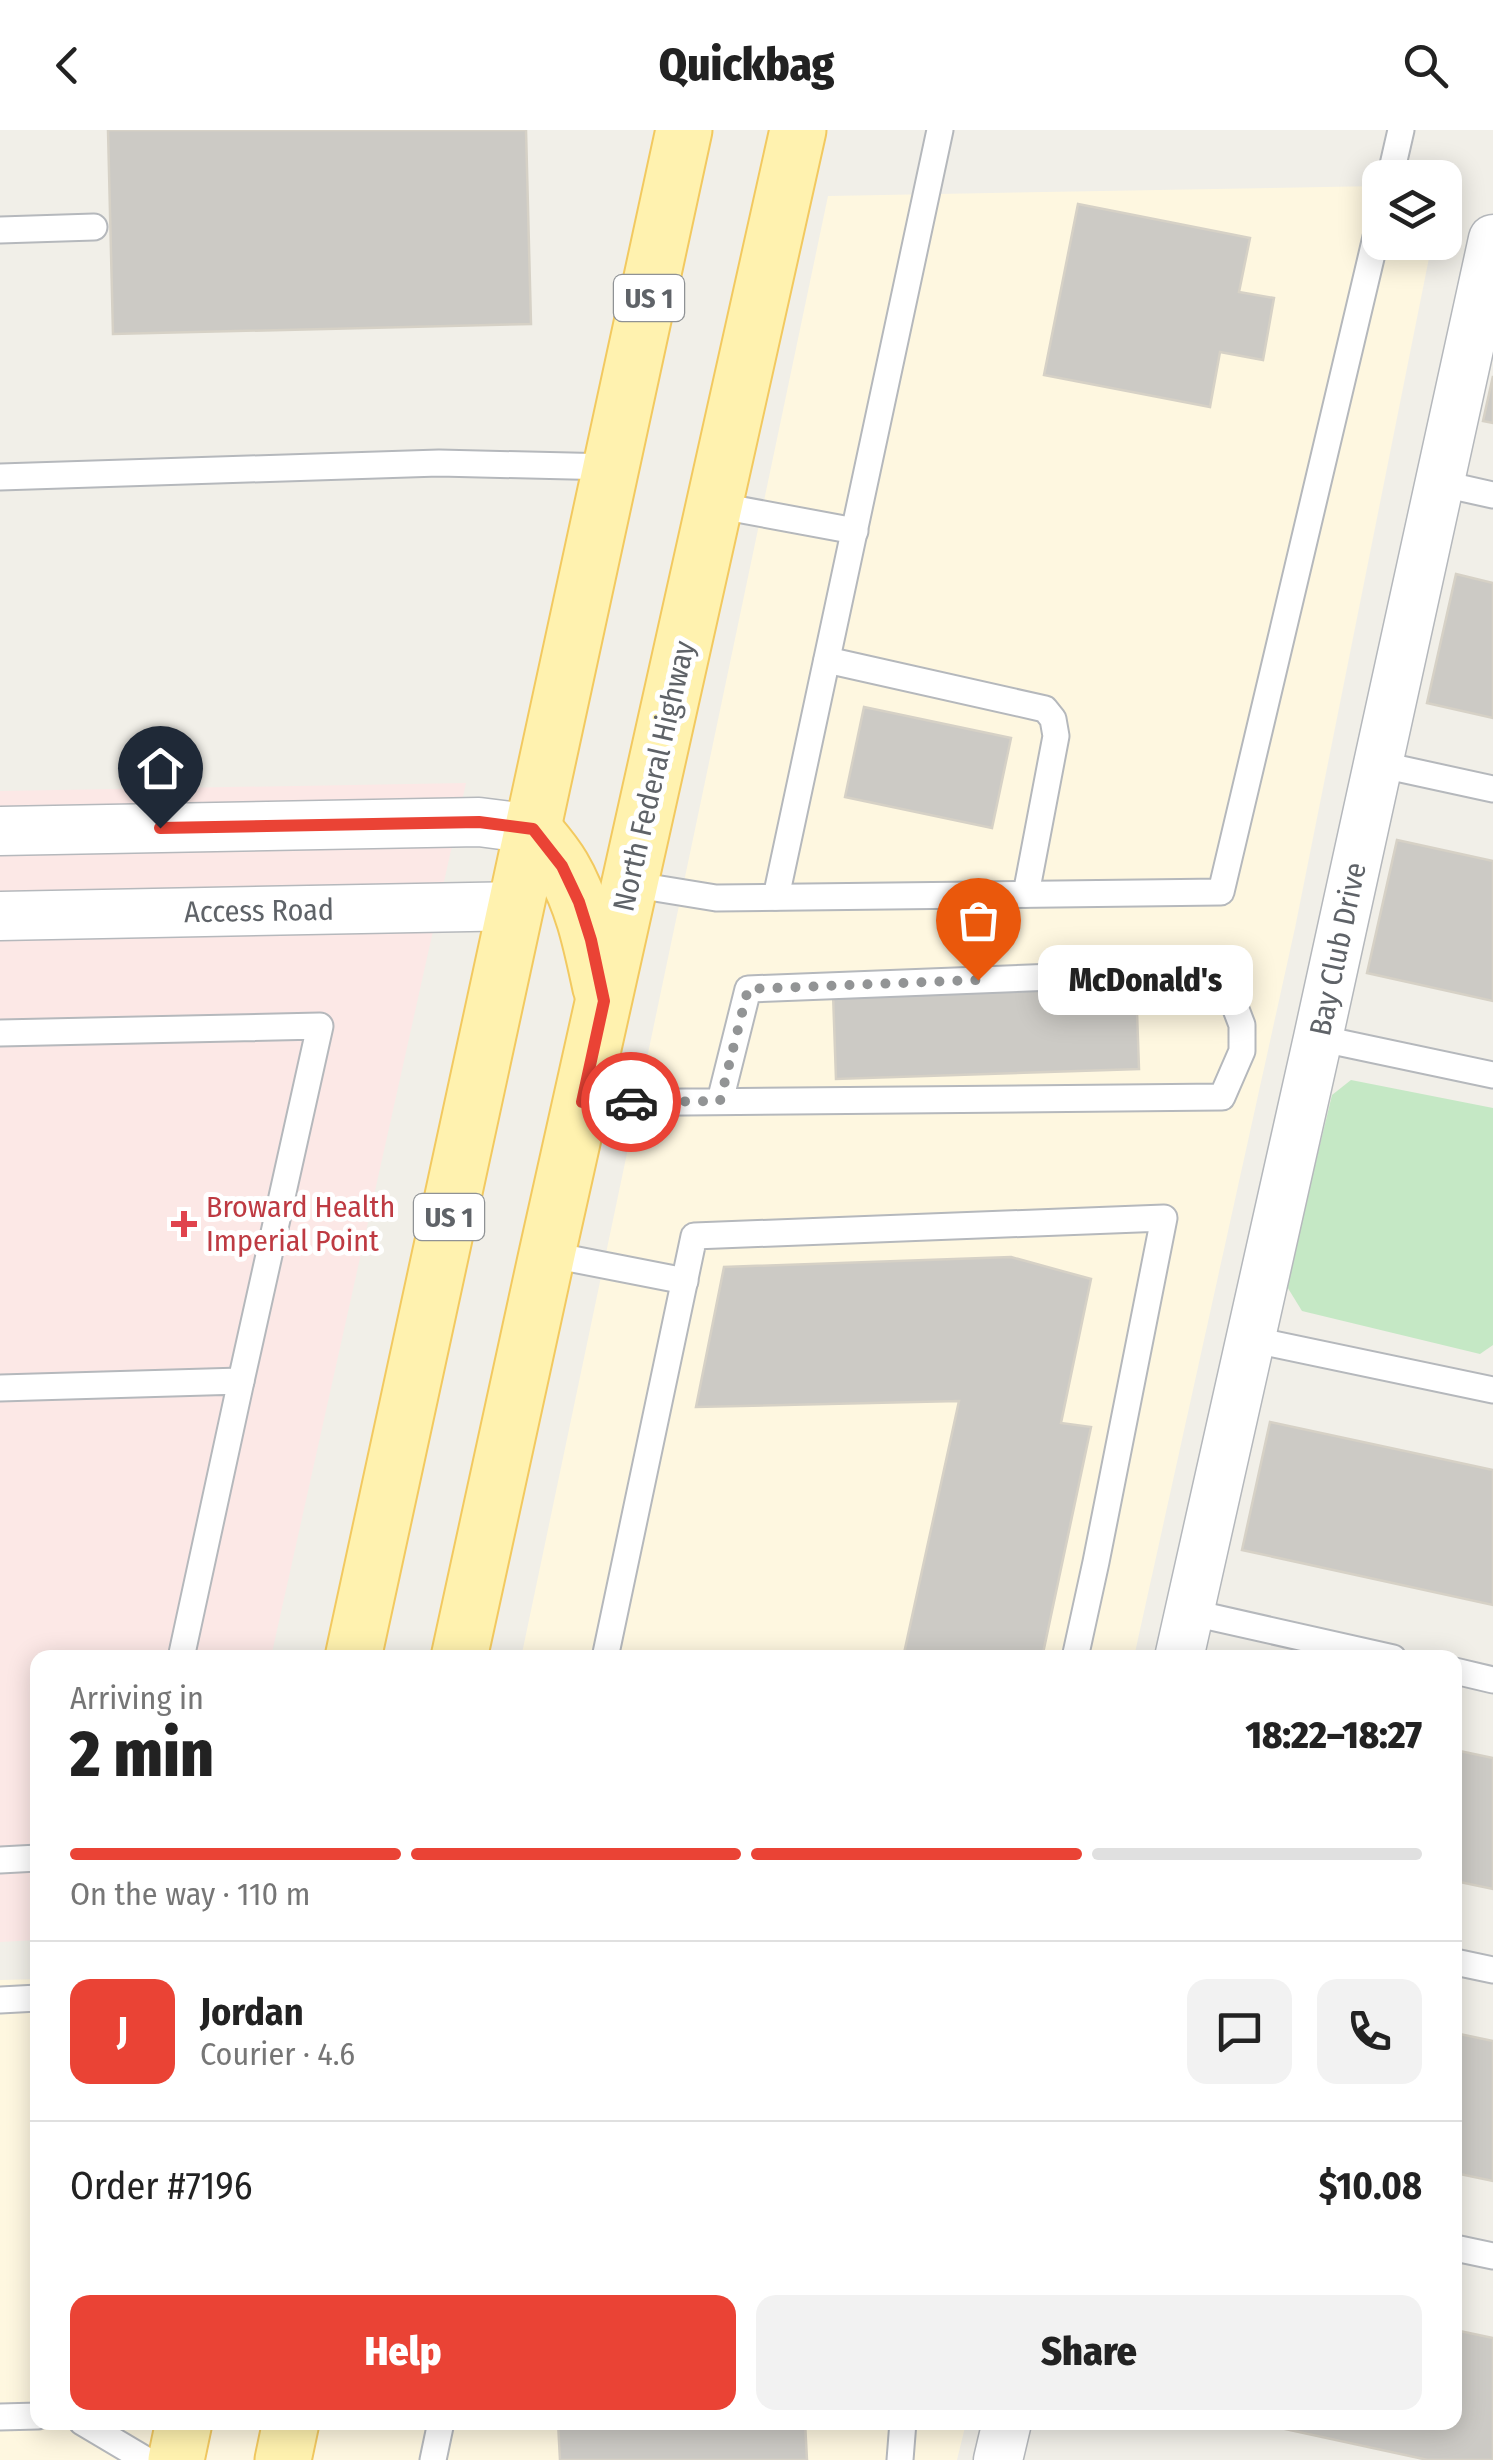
<!DOCTYPE html>
<meta charset="utf-8">
<style>
:root{--surface:#fff;--page:#f2f2f2;--text:#222;--muted:#767676;--line:#e0e0e0;--accent:#ea4335}
body{margin:0;font-family:"Fira Sans Condensed",sans-serif;background:var(--page);color:var(--text);height:100vh;display:flex;flex-direction:column;font-size:38px;white-space:nowrap}
*{box-sizing:border-box;margin:0}
p{font-size:32px;color:var(--muted)}
.icon{flex:none;width:55px;height:55px;fill:none;stroke:currentColor;stroke-width:2;stroke-linecap:round;stroke-linejoin:round}
.map{position:relative;flex:1;overflow:hidden}
.panel{position:absolute;left:30px;top:1520px;width:1432px;height:780px;display:flex;flex-direction:column;background:var(--surface);border-radius:20px;box-shadow:0 5px 25px #0003}
.panel>*{flex:none}
.fabs{position:absolute;left:1362px;top:30px;display:grid;gap:20px}
.fabs a{display:grid;place-items:center;width:100px;height:100px;border-radius:20px;background:var(--surface);box-shadow:0 5px 25px #0003;font-size:50px}
.pin{position:absolute;display:grid;place-items:center;width:85px;height:85px;color:#fff;margin:-102px -42px;border-radius:50% 50% 50% 0;rotate:-45deg;box-shadow:0 0 10px #0007}
.pin .icon{rotate:45deg}
.courier{position:absolute;display:grid;place-items:center;width:100px;height:100px;margin:-50px;border:8px solid #ea4335;border-radius:50%;background:#fff;color:#222;box-shadow:0 2px 12px #0007}
.bubble{position:absolute;height:70px;border-radius:20px;background:var(--surface);box-shadow:0 5px 25px #0003;font-size:32px;font-weight:800;line-height:70px;text-align:center}
.overview em{font-style:normal;font-weight:800}
.overview div{display:flex;flex-direction:column-reverse}
.overview{display:flex;align-items:center;justify-content:space-between;height:170px;padding:0 40px}
h1{font-size:65px;font-weight:800;line-height:75px}
.bar{display:grid;grid-template-columns:repeat(4,1fr);gap:15px 10px;align-content:center;height:120px;padding:0 40px}
.bar i{height:12px;border-radius:8px;background:var(--line)}
.bar .on{background:var(--accent)}
.bar p{grid-column:span 4}
.line{display:flex;align-items:center;gap:25px;padding:0 40px;border-top:2px solid var(--line)}
.line div{flex:1}
.round{display:grid;place-items:center;flex:none;width:105px;height:105px;border-radius:20px;background:var(--page)}
.cta{display:flex;gap:20px;margin-top:auto;padding:20px 40px}
.cta a{flex:1;height:115px;border-radius:20px;background:var(--accent);color:#fff;font-size:40px;font-weight:800;line-height:115px;text-align:center}
.cta a+a{background:var(--page);color:var(--text)}
header{display:flex;justify-content:space-between;align-items:center;height:130px;padding:0 40px;background:var(--surface);font-size:45px;font-weight:800}
.map>svg:first-child{display:block}
</style>
<header><svg class="icon" aria-label="back" viewBox="0 0 24 24"><path d="M15 5l-7 7 7 7"/></svg>Quickbag<svg class="icon" aria-label="search" viewBox="0 0 24 24"><circle cx="10" cy="10" r="6"/><path d="M15 15l6 6"/></svg></header>
<div class="map">
<svg width="1493" height="2330" viewBox="0 0 1493 2330">
<rect width="100%" height="100%" fill="#f1efe8"/>
<g fill="#fef7e0">
<path d="M1380 56V112L1432 113 1295 798 1134 1527 521 1528 828 66Z"/>
<path d="M37 1849 38 2292 966 2293 957 2330H0V1850Z"/>
</g>
<path fill="#fce8e6" d="M466 653 271 1527 38 1528 37 1810 0 1812V661Z"/>
<path fill="#c5e8c5" d="M1351 950 1493 978V1215L1480 1224 1302 1181 1286 1155 1332 965Z"/>
<g fill="#cccac5" stroke="#d6d1c6" stroke-width="2.5">
<path d="M108 0H526L531 194 113 204Z"/>
<path d="M1078 74 1250 108 1239 162 1274 168 1263 230 1220 222 1210 277 1044 245Z"/>
<path d="M1493 246V293L1483 291Z"/>
<path d="M1456 444 1493 453V588L1427 573Z"/>
<path d="M864 577 1011 608 992 698 845 667Z"/>
<path d="M1397 710 1493 731V871L1367 843Z"/>
<path d="M1136 853 1139 939 836 949 833 863Z"/>
<path d="M1011 1127 1091 1149 1061 1293 1091 1297 1042 1528H903L959 1271 696 1277 724 1137Z"/>
<path d="M1270 1292 1493 1340V1475L1242 1420Z"/>
<path d="M1455 1620 1493 1628V1759L1455 1751Z"/>
<path d="M1455 1903 1493 1911V2051L1455 2043Z"/>
<path d="M1455 2200 1493 2208V2330H1428L1253 2292H1455Z"/>
<path d="M558 2292H805L807 2330H560Z"/>
</g>
<g fill="none" stroke-linecap="round" stroke-linejoin="round">
<defs>
<g id="lane">
<path d="M1390 48 1401 0"/>
<path d="M0 100 94 97"/>
<path d="M0 347 439 333 613 337"/>
<path d="M1439 353 1493 365"/>
<path d="M715 375 855 401"/>
<path d="M827 530 1045 579 1053 589 1056 606 1026 764"/>
<path d="M1378 634 1493 659"/>
<path d="M630 754 716 768 1221 762 1380 90"/>
<path d="M776 767 940 0"/>
<path d="M0 903 320 896 241 1251"/>
<path d="M1318 908 1493 945"/>
<path d="M582 973 1222 967 1242 921V895L1224 848 1208 841 748 859 720 971"/>
<path d="M547 1124 685 1151"/>
<path d="M1250 1209 1493 1260"/>
<path d="M0 1258 241 1251 181 1528"/>
<path d="M1189 1482 1393 1528"/>
<path d="M605 1528 694 1106 1164 1088 1096 1432 1075 1528"/>
<path d="M1455 1541 1493 1550"/>
<path d="M0 1730 38 1728"/>
<path d="M1455 1832 1493 1840"/>
<path d="M0 1870 38 1868"/>
<path d="M1455 2118 1493 2126"/>
<path d="M0 2287 38 2286"/>
<path d="M82 2292 146 2330"/>
<path d="M433 2330 441 2292"/>
<path d="M900 2330 903 2292"/>
</g>
<g id="street">
<path d="M0 701 479 692 533 699"/>
<path d="M0 786 517 776"/>
<path d="M1179 1528 1318 908 1493 109"/>
<path d="M998 2330 1007 2292"/>
</g>
<g id="primary">
<path d="M533 699C543 711 554 723 562 737 584 774 592 817 601 858"/>
<path d="M353 1528 684 0"/>
<path d="M459 1528 547 1124 798 0"/>
<path d="M176 2330 184 2292"/>
<path d="M283 2330 291 2292"/>
</g>
</defs>
<use href="#lane" stroke="#b5b8bc" stroke-width="29"/>
<use href="#street" stroke="#b5b8bc" stroke-width="51"/>
<use href="#primary" stroke="#f2c960" stroke-width="59"/>
<use href="#lane" stroke="#fff" stroke-width="25"/>
<use href="#street" stroke="#fff" stroke-width="48"/>
<use href="#primary" stroke="#fff2af" stroke-width="55"/>
</g>
<g fill="none" stroke-linecap="round" stroke-linejoin="round">
<path stroke="#929495" stroke-width="10" stroke-dasharray="0 18" d="M631 972 720 971 748 859 978 850"/>
<path stroke="#ea4335" stroke-width="12" d="M160 698 479 692 533 699 562 736 579 772 591 810 604 871 582 972H631"/>
</g>
<path fill="#e0444e" stroke="#fff" stroke-width="4" d="M179 1079h10v10h10v10h-10v10h-10v-10h-10v-10h10z"/>
<g text-anchor="middle" dominant-baseline="central" stroke-width="10" stroke-linejoin="round" paint-order="stroke">
<g fill="#fff" stroke="#8f9295" stroke-width="2.5">
<rect x="614" y="145" width="70" height="46" rx="8"/>
<rect x="414" y="1064" width="70" height="46" rx="8"/>
</g>
<g font-size="28" font-weight="bold" fill="#5f6368">
<text x="649" y="168">US 1</text>
<text x="449" y="1087">US 1</text>
</g>
<g font-size="30" fill="#5f6368" stroke="#fff">
<text transform="translate(654 646) rotate(-77)">North Federal Highway</text>
<text transform="translate(259 781) rotate(-1)">Access Road</text>
<text transform="translate(1338 819) rotate(-78)">Bay Club Drive</text>
</g>
<g font-size="30" fill="#be3a42" stroke="#fff" text-anchor="start">
<text x="206" y="1077">Broward Health<tspan x="206" dy="34">Imperial Point</tspan></text>
</g>
</g>
</svg>
<div class="fabs">
<a><svg class="icon" aria-label="layers" viewBox="0 0 24 24"><path d="M12 4l9 5-9 5-9-5zM3 14l9 5 9-5"/></svg></a>
</div>
<div class="pin" style="left:978px;top:850px;background:#ea580c"><svg class="icon" aria-label="bag" viewBox="0 0 24 24"><path d="M5 8h14l-1 12H6zM9 8a3 3 0 0 1 6 0"/></svg></div>
<div class="pin" style="left:160px;top:698px;background:#1f2937"><svg class="icon" aria-label="home" viewBox="0 0 24 24"><path d="M3 11l9-7 9 7M6 9v11h12V9"/></svg></div>
<div class="courier" style="left:631px;top:972px"><svg class="icon" aria-label="car" viewBox="0 0 24 24"><path d="M5 17H2v-5l4-1 3-4h7l3 4 3 1v5h-3M9 17h6M6 11h13"/><circle cx="7" cy="17" r="2"/><circle cx="17" cy="17" r="2"/></svg></div>
<div class="bubble" style="left:1038px;top:815px;width:215px">McDonald's</div>
<section class="panel">
<div class="overview"><div><h1>2 min</h1><p>Arriving in</p></div><em>18:22–18:27</em></div>
<div class="bar"><i class="on"></i><i class="on"></i><i class="on"></i><i></i><p>On the way · 110 m</p></div>
<div class="line" style="height:180px"><b class="round" style="background:var(--accent);color:#fff">J</b><div><b>Jordan</b><p>Courier · 4.6</p></div><a class="round"><svg class="icon" aria-label="chat" viewBox="0 0 24 24"><path d="M4 5h16v11H9l-5 4z"/></svg></a><a class="round"><svg class="icon" aria-label="phone" viewBox="0 0 24 24"><path d="M5 4h4l2 5-3 2q2 4 5 5l2-3 5 2v4C11 20 4 13 5 4z"/></svg></a></div>
<div class="line" style="height:130px"><div>Order #7196</div><b>$10.08</b></div>
<div class="cta"><a>Help</a><a>Share</a></div>
</section>
</div>
